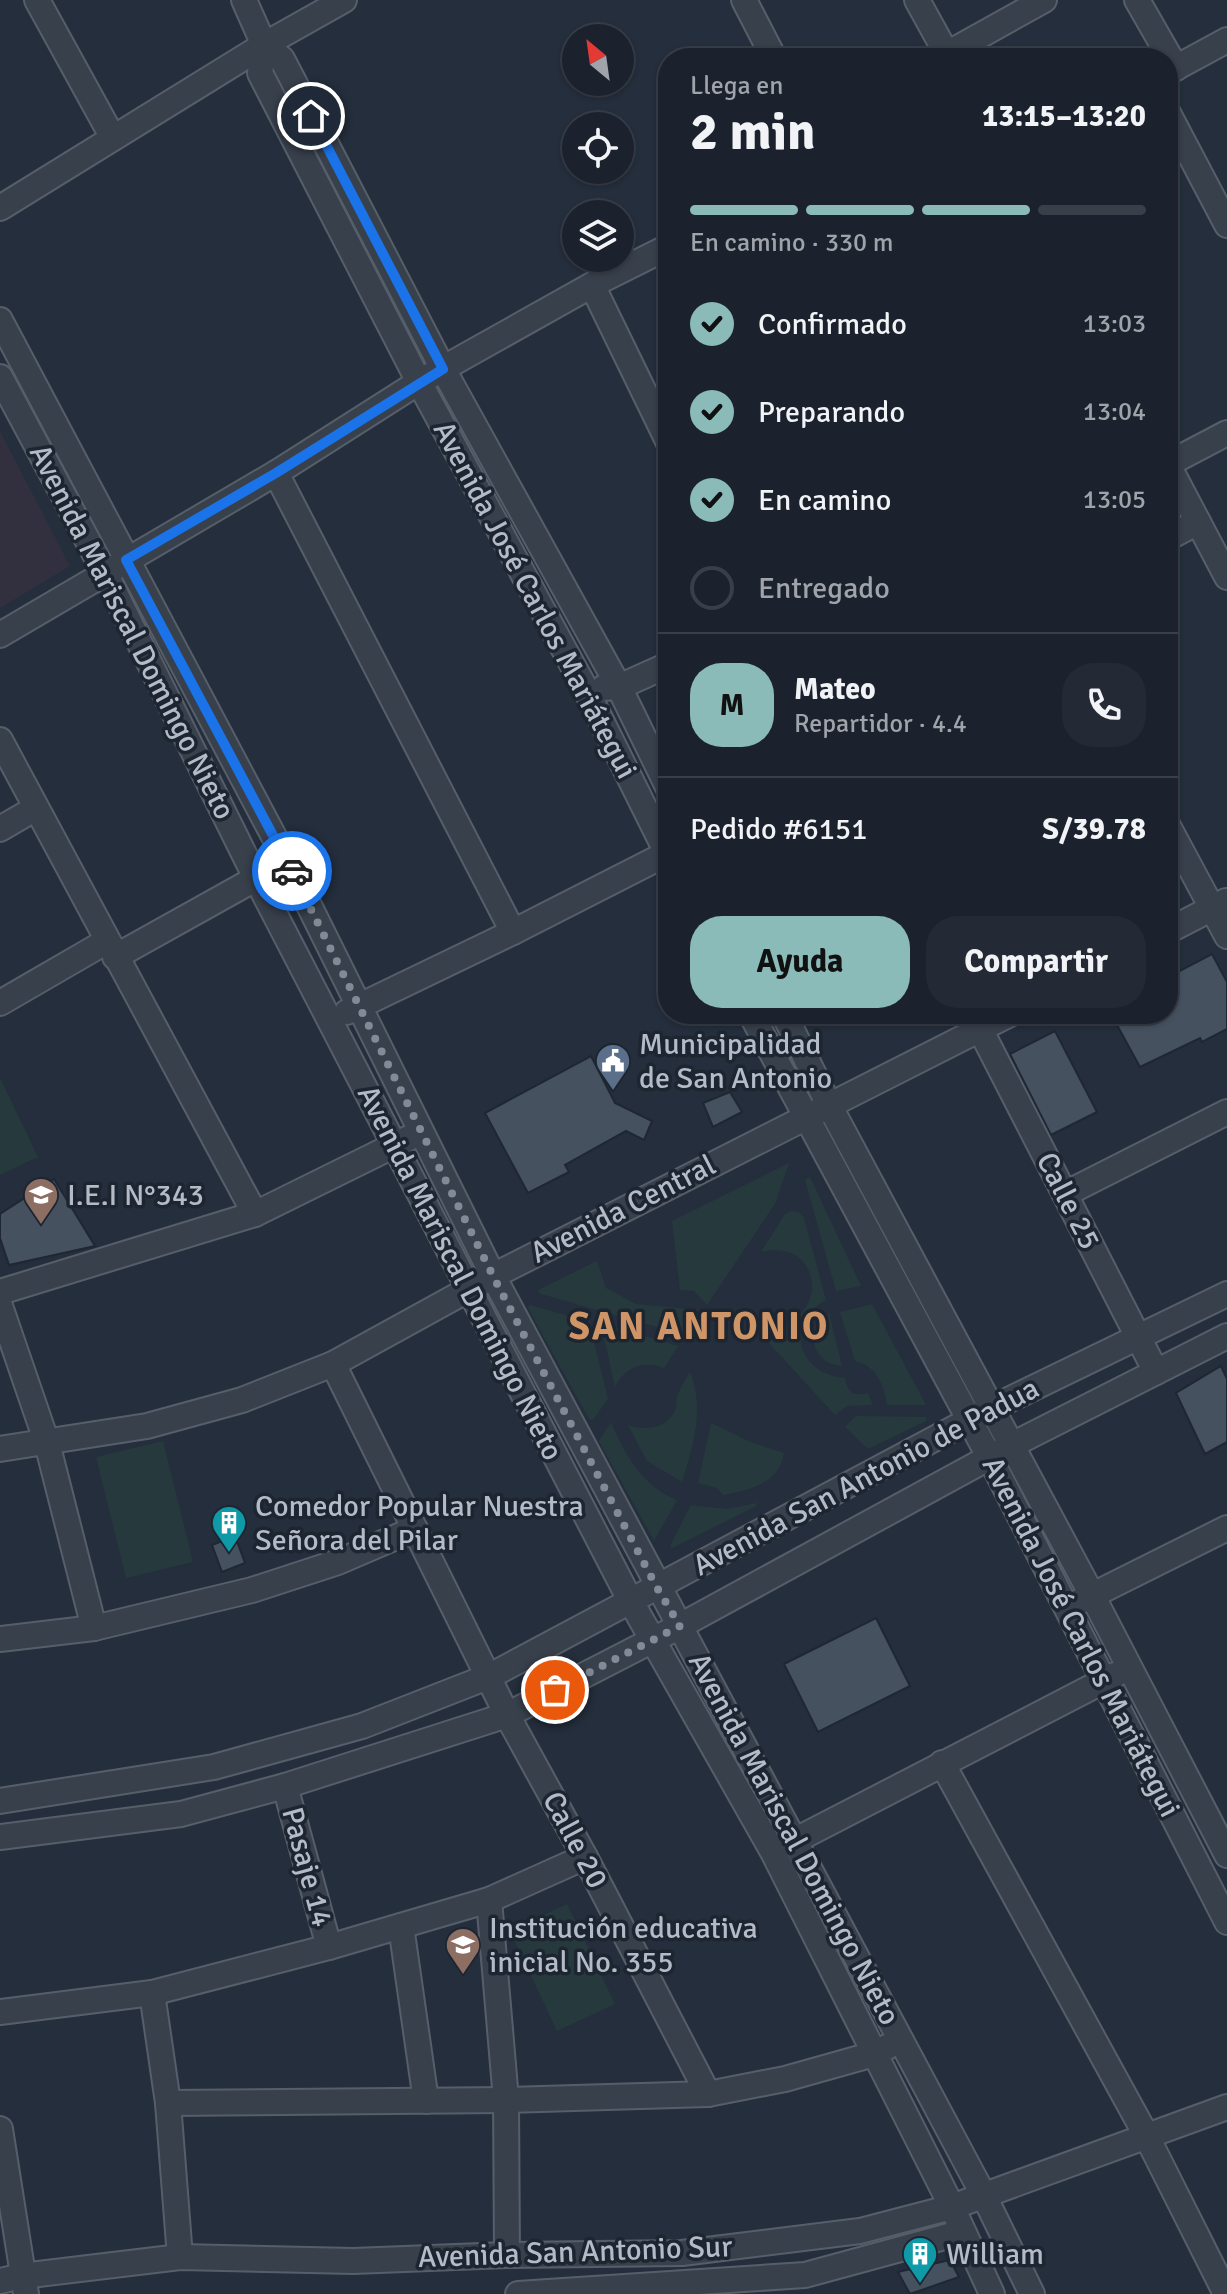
<!DOCTYPE html>
<html lang="es">
<meta charset="utf-8">
<style>
:root{--surface:#1b222d;--page:#242a35;--text:#f1f3f6;--muted:#a0a4aa;--line:#393f49;--accent:#8bbbb9}
body{margin:0;font-family:Signika,sans-serif;background:var(--page);color:var(--text);height:100vh;display:flex;flex-direction:column;font-size:30px;white-space:nowrap}
*{box-sizing:border-box;margin:0}
p{font-size:26px;color:var(--muted)}
.icon{flex:none;width:44px;height:44px;fill:none;stroke:currentColor;stroke-width:2;stroke-linecap:round;stroke-linejoin:round}
.map{position:relative;flex:1;overflow:hidden}
.panel{position:absolute;left:658px;top:48px;width:520px;height:976px;display:flex;flex-direction:column;background:var(--surface);border-radius:32px;box-shadow:0 2px 6px #0004,0 0 0 2px var(--line)}
.panel>*{flex:none}
.needle{width:52px;rotate:331deg}
.controls{position:absolute;left:562px;top:24px;display:grid;gap:16px}
.controls a{display:grid;place-items:center;width:72px;height:72px;border-radius:50%;background:var(--surface);box-shadow:0 2px 6px #0004,0 0 0 2px var(--line);font-size:40px}
.pin{position:absolute;display:grid;place-items:center;width:68px;height:68px;color:#fff;margin:-34px;border:4px solid #fff;border-radius:50%;box-shadow:0 2px 8px #0007}
.courier{position:absolute;display:grid;place-items:center;width:80px;height:80px;margin:-40px;border:6px solid #1a73e8;border-radius:50%;background:#fff;color:#222;box-shadow:0 2px 10px #0007}
.head em{font-style:normal;font-weight:700}
.head div{display:flex;flex-direction:column-reverse}
.head{display:flex;align-items:center;justify-content:space-between;height:136px;padding:0 32px}
h1{font-size:52px;font-weight:700;line-height:60px}
.bar{display:grid;grid-template-columns:repeat(4,1fr);gap:12px 8px;align-content:center;height:96px;padding:0 32px}
.bar i{height:10px;border-radius:6px;background:var(--line)}
.bar .selected{background:var(--accent)}
.bar p{grid-column:span 4}
.line{display:flex;align-items:center;gap:20px;padding:0 32px;border-top:2px solid var(--line)}
.line div{flex:1}
.round{display:grid;place-items:center;flex:none;width:84px;height:84px;border-radius:32px;background:var(--page)}
ol{padding:0 32px;list-style:none}
li{display:flex;align-items:center;gap:24px;height:88px}
li p{margin-inline-start:auto}
li .icon{padding:8px;border-radius:50%;background:var(--accent);color:#111;stroke-width:4}
li:last-child{color:var(--muted)}
li i{width:44px;height:44px;border:4px solid var(--line);border-radius:50%}
.button{display:flex;gap:16px;margin-top:auto;padding:16px 32px}
.button a{flex:1;height:92px;border-radius:32px;background:var(--accent);color:#111;font-size:32px;font-weight:700;line-height:92px;text-align:center}
.button a+a{background:var(--page);color:var(--text)}
.map>svg:first-child{display:block}
</style>
<div class="map">
<svg width="1227" height="2294" viewBox="0 0 1227 2294">
<rect width="100%" height="100%" fill="#242e3c"/>
<path fill="#32303e" d="M0 431 70 566 0 608Z"/>
<g fill="#263a3d">
<path d="M0 1078 38 1157 0 1175Z"/>
<path d="M789 1163 775 1204 707 1305 694 1291 680 1290 672 1221Z"/>
<path d="M810 1177 861 1286 836 1291 805 1180Z"/>
<path d="M791 1211 799 1212 804 1218 826 1300C783 1323 798 1375 845 1378 847 1392 854 1397 868 1393L873 1405 847 1406 835 1415 756 1329 760 1321C826 1341 832 1235 761 1252L785 1214Z"/>
<path d="M597 1261 606 1288 636 1304 689 1309 691 1324 686 1335 541 1294 538 1290Z"/>
<path d="M872 1304 926 1405H887C884 1385 876 1365 855 1361L840 1312Z"/>
<path d="M530 1305 589 1322 608 1399 593 1420 589 1419 528 1308Z"/>
<path d="M829 1313 842 1366C811 1364 804 1329 829 1313Z"/>
<path d="M601 1323 678 1346 664 1368C642 1360 625 1367 615 1387Z"/>
<path d="M690 1372C705 1408 693 1447 682 1482L647 1461 628 1425C646 1431 670 1429 676 1407 677 1401 675 1400 678 1395 680 1387 686 1379 690 1372Z"/>
<path d="M856 1416 926 1417V1421L868 1449 845 1427Z"/>
<path d="M611 1422C625 1455 642 1486 677 1500L654 1541 599 1441Z"/>
<path d="M711 1423 751 1442 784 1453C779 1484 749 1490 723 1495L717 1488 698 1483Z"/>
<path d="M163 1441 193 1562 126 1578 96 1457Z"/>
<path d="M757 1503 756 1506 672 1548 670 1546 691 1505 727 1509Z"/>
<path d="M567 1904 615 2004 557 2031 510 1931Z"/>
</g>
<g fill="#465160" stroke="#1f2733" stroke-width="2">
<path d="M1212 954 1227 982V1029L1202 1042 1200 1038 1140 1067 1111 1014H1168V977Z"/>
<path d="M1055 1031 1097 1112 1051 1135 1010 1054Z"/>
<path d="M591 1056 615 1103 652 1121 644 1140 626 1131 565 1165 569 1172 528 1193 485 1113Z"/>
<path d="M730 1092 742 1112 713 1127 703 1103Z"/>
<path d="M54 1179 95 1246 9 1265 0 1238V1214Z"/>
<path d="M1221 1366 1227 1379V1442L1205 1454 1176 1393Z"/>
<path d="M235 1536 245 1563 222 1572 212 1545Z"/>
<path d="M876 1618 910 1686 818 1732 784 1664Z"/>
<path d="M950 2260 959 2277 910 2294 898 2272Z"/>
</g>
<g fill="none" stroke-linecap="round" stroke-linejoin="round">
<defs>
<g id="minor">
<path d="M37 0 113 138"/>
<path d="M244 0 264 45 282 59 443 369 619 687 668 787"/>
<path d="M744 0 774 58"/>
<path d="M917 0 949 58"/>
<path d="M1137 0 1176 68"/>
<path d="M264 45 260 73 419 382 585 688 668 855"/>
<path d="M947 54 1044 0"/>
<path d="M1168 72 1227 40"/>
<path d="M1168 113 1227 225"/>
<path d="M0 208 264 45 344 0"/>
<path d="M592 285 668 441"/>
<path d="M0 320 287 861 493 1276 984 2196 1032 2294"/>
<path d="M0 377 105 573 256 878 630 1600 773 1852 952 2207 992 2294"/>
<path d="M1168 464 1227 433"/>
<path d="M1168 465 1227 577"/>
<path d="M276 473 513 932"/>
<path d="M1168 538 1198 522"/>
<path d="M0 635 276 473 419 382 592 285 668 247"/>
<path d="M603 688 619 687 668 665"/>
<path d="M0 740 255 1214"/>
<path d="M1168 826 1227 936"/>
<path d="M0 829 36 808"/>
<path d="M1168 931 1226 901"/>
<path d="M115 957 271 870"/>
<path d="M0 1003 107 941"/>
<path d="M347 1012 513 932 668 853"/>
<path d="M751 1014 990 1458 1227 1922"/>
<path d="M784 1014 829 1105 1092 1595 1227 1855"/>
<path d="M980 1029 1156 1372"/>
<path d="M1065 1194 1227 1112"/>
<path d="M0 1292 255 1214 409 1138"/>
<path d="M0 1306 47 1443 94 1628"/>
<path d="M333 1364 507 1715 585 1857 708 2094"/>
<path d="M0 1449 147 1426 242 1400 333 1364 493 1276 1010 1014"/>
<path d="M1079 1602 1227 1528"/>
<path d="M0 1639 94 1628 252 1590 338 1562 415 1529"/>
<path d="M942 1763 1146 2135 1226 2294"/>
<path d="M285 1786 329 1947"/>
<path d="M0 1801 214 1767 362 1726 490 1676 992 1408 1227 1294"/>
<path d="M0 1837 181 1814 285 1786 507 1715 680 1626 1012 1445 1227 1336"/>
<path d="M794 1841 1115 1675"/>
<path d="M489 1900 506 2100 507 2255"/>
<path d="M401 1926 426 2101"/>
<path d="M152 1993 168 2103 180 2257"/>
<path d="M0 2012 152 1993 329 1947 489 1900 585 1857"/>
<path d="M168 2103 506 2100 708 2094 785 2079 874 2054 887 2047"/>
<path d="M0 2129 26 2294"/>
<path d="M0 2281 22 2276 180 2257 353 2261 507 2255 682 2253 860 2231 952 2207 1227 2107"/>
<path d="M518 2294 805 2275 963 2232"/>
</g>
</defs>
<use href="#minor" stroke="#565e6a" stroke-width="28"/>
<use href="#minor" stroke="#38404c" stroke-width="24"/>
</g>
<g fill="none" stroke-linecap="round" stroke-linejoin="round">
<path stroke="#828a97" stroke-width="8" stroke-dasharray="0 14.4" d="M292 871 493 1276 656 1586 680 1626 555 1690"/>
<path stroke="#1a73e8" stroke-width="10" d="M292 871 126 560 276 473 443 369 311 116"/>
</g>
<defs>
<symbol id="civic-pin" viewBox="-11 -11 22 30"><path d="M0 17L-7.5 6A9.5 9.5 0 1 1 7.5 6Z" fill="#5c6f8a" stroke="#1d2531"/><path d="M-.6-6.5H3V-4.5H.6V-3L4-1V1h2V6H-6V1h2V-1L-.6-3ZM-1.2 2.5V6h2.4V2.5Z" fill="#fff"/></symbol>
<symbol id="school-pin" viewBox="-11 -11 22 30"><path d="M0 17L-7.5 6A9.5 9.5 0 1 1 7.5 6Z" fill="#8d6e63" stroke="#1d2531"/><path d="M0-5L7-2L0 1L-7-2ZM-4 1L0 2.5L4 1V4Q0 6-4 4Z" fill="#fff"/></symbol>
<symbol id="building-pin" viewBox="-11 -11 22 30"><path d="M0 17L-7.5 6A9.5 9.5 0 1 1 7.5 6Z" fill="#0f9aa8" stroke="#1d2531"/><path d="M-4-6H4V6H1V3H-1V6H-4ZM-2.5-4.3h1.7v1.8h-1.7ZM.8-4.3h1.7v1.8H.8ZM-2.5-1h1.7V.8h-1.7ZM.8-1h1.7V.8H.8Z" fill="#fff"/></symbol>
</defs>
<g fill-rule="evenodd">
<use href="#civic-pin" x="593" y="1041" width="40" height="54"/>
<use href="#school-pin" x="21" y="1175" width="40" height="54"/>
<use href="#building-pin" x="209" y="1503" width="40" height="54"/>
<use href="#school-pin" x="443" y="1925" width="40" height="54"/>
<use href="#building-pin" x="900" y="2234" width="40" height="54"/>
</g>
<g text-anchor="middle" dominant-baseline="central" stroke-width="7" stroke-linejoin="round" paint-order="stroke">
<g font-size="30" fill="#b4bbc8" stroke="#1d2531">
<text transform="translate(535 600) rotate(62)">Avenida José Carlos Mariátegui</text>
<text transform="translate(132 632) rotate(63)">Avenida Mariscal Domingo Nieto</text>
<text transform="translate(1068 1201) rotate(63)">Calle 25</text>
<text transform="translate(623 1209) rotate(-27)">Avenida Central</text>
<text transform="translate(460 1273) rotate(63)">Avenida Mariscal Domingo Nieto</text>
<text transform="translate(866 1477) rotate(-28)">Avenida San Antonio de Padua</text>
<text transform="translate(1081 1637) rotate(63)">Avenida José Carlos Mariátegui</text>
<text transform="translate(794 1839) rotate(62)">Avenida Mariscal Domingo Nieto</text>
<text transform="translate(575 1840) rotate(62)">Calle 20</text>
<text transform="translate(307 1867) rotate(75)">Pasaje 14</text>
<text transform="translate(575 2252) rotate(-2)">Avenida San Antonio Sur</text>
</g>
<g font-size="30" fill="#b4bbc8" stroke="#1d2531" text-anchor="start">
<text x="639" y="1044">Municipalidad<tspan x="639" dy="34">de San Antonio</tspan></text>
<text x="67" y="1195">I.E.I N°343</text>
<text x="255" y="1506">Comedor Popular Nuestra<tspan x="255" dy="34">Señora del Pilar</tspan></text>
<text x="489" y="1928">Institución educativa<tspan x="489" dy="34">inicial No. 355</tspan></text>
<text x="946" y="2254">William</text>
</g>
<g font-size="38" font-weight="bold" letter-spacing="2" fill="#d09566" stroke="#1d2531">
<text x="699" y="1326">SAN ANTONIO</text>
</g>
</g>
</svg>
<div class="controls">
<a><svg class="needle" viewBox="-14 -14 28 28"><path d="M0-13l5 13h-10z" fill="#e53935"/><path d="M0 13l5-13h-10z" fill="#a0a4aa"/></svg></a>
<a><svg class="icon" aria-label="locate" viewBox="0 0 24 24"><circle cx="12" cy="12" r="6"/><path d="M12 2v4M12 18v4M2 12h4M18 12h4"/></svg></a>
<a><svg class="icon" aria-label="layers" viewBox="0 0 24 24"><path d="M12 4l9 5-9 5-9-5zM3 14l9 5 9-5"/></svg></a>
</div>
<div class="pin" style="left:555px;top:1690px;background:#ea580c"><svg class="icon" aria-label="bag" viewBox="0 0 24 24"><path d="M5 8h14l-1 12H6zM9 8a3 3 0 0 1 6 0"/></svg></div>
<div class="pin" style="left:311px;top:116px;background:#1f2937"><svg class="icon" aria-label="home" viewBox="0 0 24 24"><path d="M3 11l9-7 9 7M6 9v11h12V9"/></svg></div>
<div class="courier" style="left:292px;top:871px"><svg class="icon" aria-label="car" viewBox="0 0 24 24"><path d="M5 17H2v-5l4-1 3-4h7l3 4 3 1v5h-3M9 17h6M6 11h13"/><circle cx="7" cy="17" r="2"/><circle cx="17" cy="17" r="2"/></svg></div>
<section class="panel">
<div class="head"><div><h1>2 min</h1><p>Llega en</p></div><em>13:15–13:20</em></div>
<div class="bar"><i class="selected"></i><i class="selected"></i><i class="selected"></i><i></i><p>En camino · 330 m</p></div>
<ol>
<li><svg class="icon" aria-label="check" viewBox="0 0 24 24"><path d="M5 12l5 5 9-10"/></svg>Confirmado<p>13:03</p></li>
<li><svg class="icon" aria-label="check" viewBox="0 0 24 24"><path d="M5 12l5 5 9-10"/></svg>Preparando<p>13:04</p></li>
<li><svg class="icon" aria-label="check" viewBox="0 0 24 24"><path d="M5 12l5 5 9-10"/></svg>En camino<p>13:05</p></li>
<li><i></i>Entregado</li>
</ol>
<div class="line" style="height:144px"><b class="round" style="background:var(--accent);color:#111">M</b><div><b>Mateo</b><p>Repartidor · 4.4</p></div><a class="round"><svg class="icon" aria-label="phone" viewBox="0 0 24 24"><path d="M5 4h4l2 5-3 2q2 4 5 5l2-3 5 2v4C11 20 4 13 5 4z"/></svg></a></div>
<div class="line" style="height:104px"><div>Pedido #6151</div><b>S/39.78</b></div>
<div class="button"><a>Ayuda</a><a>Compartir</a></div>
</section>
</div>
